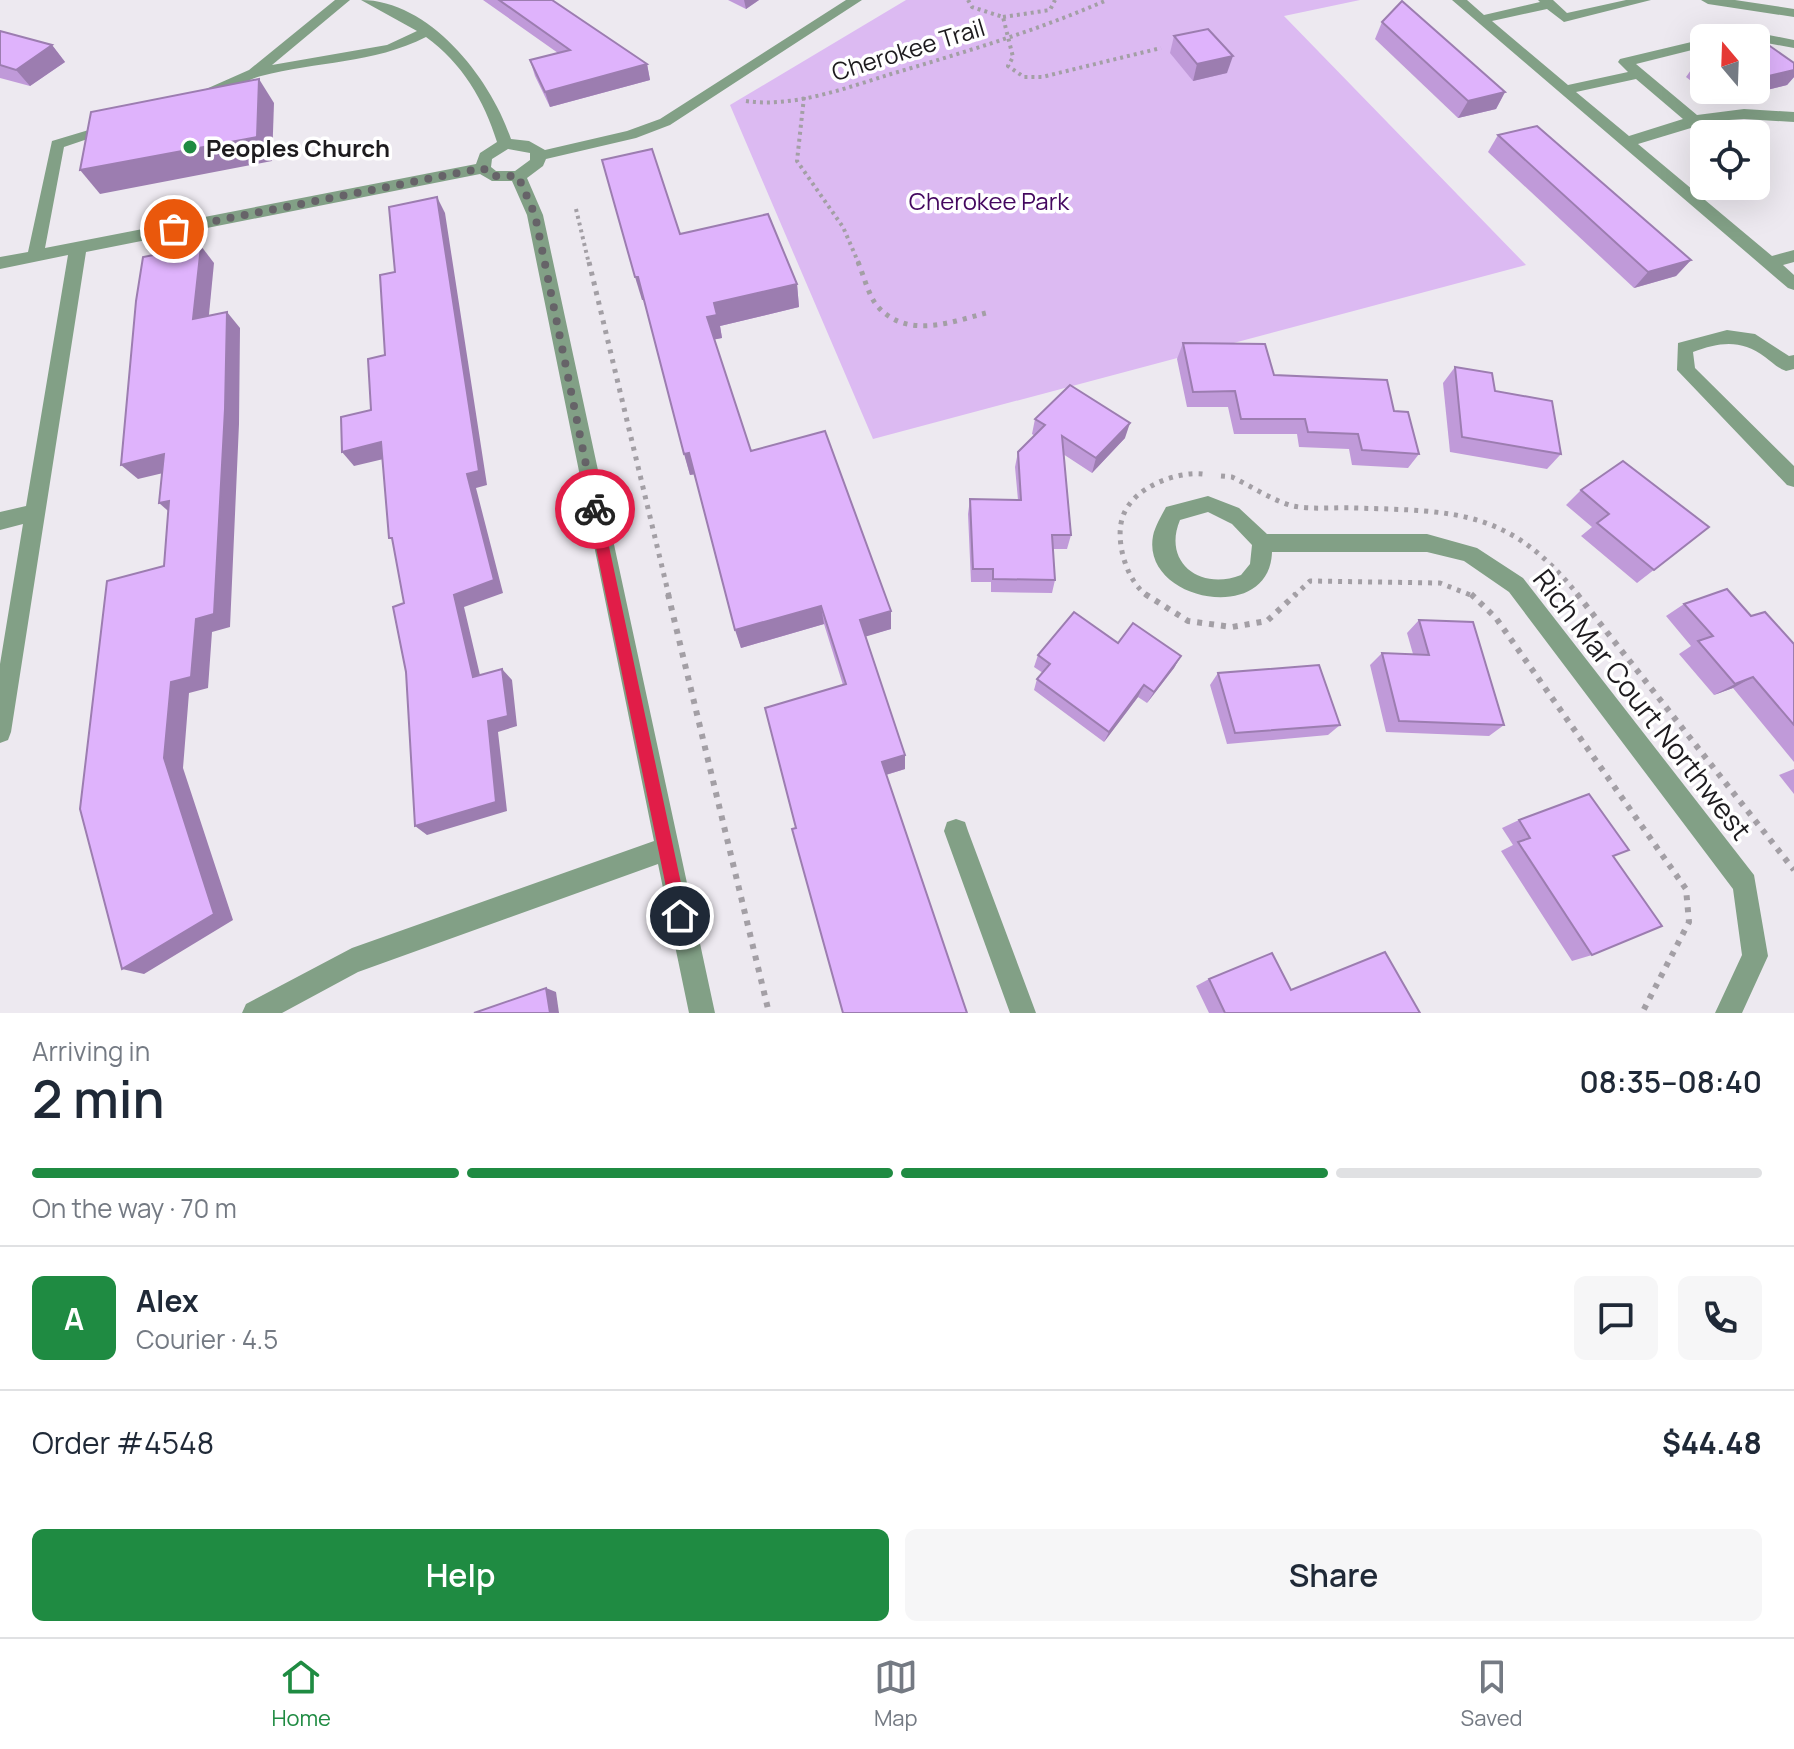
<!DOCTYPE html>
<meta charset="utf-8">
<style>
:root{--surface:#fff;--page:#f6f6f7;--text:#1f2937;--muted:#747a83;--line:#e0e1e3;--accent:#1f8b42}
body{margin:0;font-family:Manrope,sans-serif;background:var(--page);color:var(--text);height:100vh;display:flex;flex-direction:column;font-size:30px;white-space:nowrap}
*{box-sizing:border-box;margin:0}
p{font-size:26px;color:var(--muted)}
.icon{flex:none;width:44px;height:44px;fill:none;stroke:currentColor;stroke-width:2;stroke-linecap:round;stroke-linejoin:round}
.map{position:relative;height:1013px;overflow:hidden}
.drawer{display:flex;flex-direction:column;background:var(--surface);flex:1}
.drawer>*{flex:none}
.needle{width:52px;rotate:341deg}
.fabs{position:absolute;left:1690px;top:24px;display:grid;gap:16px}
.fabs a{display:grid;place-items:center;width:80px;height:80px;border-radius:12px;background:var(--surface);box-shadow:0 8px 32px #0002;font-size:40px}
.pin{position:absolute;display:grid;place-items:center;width:68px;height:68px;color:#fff;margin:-34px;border:4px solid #fff;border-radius:50%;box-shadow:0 2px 8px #0007}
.courier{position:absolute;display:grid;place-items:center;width:80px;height:80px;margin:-40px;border:6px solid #e11d48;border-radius:50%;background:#fff;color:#222;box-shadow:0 2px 10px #0007}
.overview em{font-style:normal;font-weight:600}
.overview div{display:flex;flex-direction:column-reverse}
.overview{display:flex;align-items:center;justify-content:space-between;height:136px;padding:0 32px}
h1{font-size:52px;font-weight:600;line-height:60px}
.bar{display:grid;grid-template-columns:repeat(4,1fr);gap:12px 8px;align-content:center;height:96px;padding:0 32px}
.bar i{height:10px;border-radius:6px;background:var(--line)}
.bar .active{background:var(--accent)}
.bar p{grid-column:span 4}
.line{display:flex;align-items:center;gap:20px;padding:0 32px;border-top:2px solid var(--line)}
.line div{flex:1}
.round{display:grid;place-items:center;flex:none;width:84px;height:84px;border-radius:12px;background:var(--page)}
.action{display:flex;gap:16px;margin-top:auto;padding:16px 32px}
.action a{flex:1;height:92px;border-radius:12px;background:var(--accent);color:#fff;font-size:32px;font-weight:600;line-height:92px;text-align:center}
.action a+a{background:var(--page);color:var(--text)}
.menu{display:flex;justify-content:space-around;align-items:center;height:112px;border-top:2px solid var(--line);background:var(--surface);font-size:22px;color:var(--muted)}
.menu a{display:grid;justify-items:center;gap:4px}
.menu .active{color:var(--accent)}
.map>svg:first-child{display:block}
</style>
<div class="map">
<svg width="1794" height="1013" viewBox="0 0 1794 1013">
<rect width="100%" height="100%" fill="#ede9f0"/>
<path fill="#dcbaf2" d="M906 0H1360L1284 16 1526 265 873 439 730 105Z"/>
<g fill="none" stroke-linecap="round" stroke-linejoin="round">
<g stroke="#a39fa5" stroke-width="4" stroke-dasharray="3 4" stroke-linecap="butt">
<path d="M968 0 972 7 1003 17 1013 57 1008 66 1024 77H1042L1161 48"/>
<path d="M1003 17 1050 10 1055 0"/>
<path d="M804 97 797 161 843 227 859 264"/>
<path d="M746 101C793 108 846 88 891 74 965 52 1036 31 1107 0"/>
<path d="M576 209 589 264"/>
</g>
<g stroke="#a39fa5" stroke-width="5" stroke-dasharray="4 6" stroke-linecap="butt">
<path d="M589 262 669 596"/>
<path d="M858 262C864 276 869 298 879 308 909 339 951 322 986 313"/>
<path d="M1221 476 1232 477C1251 486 1273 501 1293 506 1312 510 1336 507 1355 508 1458 511 1510 510 1579 596"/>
<path d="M1148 596C1127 583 1114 540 1123 516 1133 487 1177 471 1203 474"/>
<path d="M1294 596 1310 581 1440 583 1473 596"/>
</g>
<g stroke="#a39fa5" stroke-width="6" stroke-dasharray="5 7" stroke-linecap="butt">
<path d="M668 594 769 1013"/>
<path d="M1145 594 1188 621 1232 627 1267 621 1296 594"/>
<path d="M1471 594 1496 618 1686 889 1689 922 1642 1013"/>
<path d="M1577 594 1794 870"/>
</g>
<g fill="#82a086" fill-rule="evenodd">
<path d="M335 0H350L272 65 387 45 417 31 361 0C430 0 491 79 511 139L529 141 545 150 627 131 660 119 846 0H862L670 125 636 138 546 159 543 166 527 178 543 215 715 1013H689L658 864 358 972 282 1013H242L246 1004 352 948 654 841 527 215 512 181H492L480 174 86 252 11 732 8 740 0 743V664L23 524 0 530V512L26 506 68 255 0 269V257L28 252 52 141 112 123 120 128 64 147 45 248 476 164 480 153 497 142C484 100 462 63 426 37 373 64 317 61 261 76 241 81 217 103 197 99V93L249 70ZM508 149 530 153V160L515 171H496L491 167 492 159Z"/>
<path d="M1452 0H1467L1484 15 1540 2 1538 0H1553L1567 13 1626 0H1651L1564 22 1547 9 1492 21 1568 85 1628 72 1618 62 1620 59 1704 39V47L1636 64 1697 115 1744 109 1794 112V122L1744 119 1714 121 1638 144 1772 256 1794 250V262L1783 265 1794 275V290L1788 288ZM1636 79 1683 119 1629 136 1576 92Z"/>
<path d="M1701 0H1735L1794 9V17L1708 4Z"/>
<path d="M1743 30 1794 40V48L1756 41V38H1718Z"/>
<path d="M1727 330 1755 334 1789 356 1794 355V369L1786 371C1777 368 1772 362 1765 357 1741 339 1720 342 1693 352L1695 368 1794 466V487L1787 485 1677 370 1678 343Z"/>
<path d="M1208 496 1239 508 1267 534H1427L1477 548 1523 578 1754 875 1768 956 1742 1013H1715L1742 955 1733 889 1509 592 1464 561 1427 552H1272C1270 626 1141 601 1153 536 1155 526 1162 515 1166 507ZM1208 512 1232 524 1252 545 1250 564 1241 575C1201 591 1162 563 1180 520Z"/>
<path d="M956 819 965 822 968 831 1036 1013H1010L944 831 947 822Z"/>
</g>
</g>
<g fill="#c09ad9">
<path d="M483 0H552L647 64 650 80 550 107 535 76 530 60 558 53Z"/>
<path d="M728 0H759L746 9Z"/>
<path d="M1382 22 1505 92 1496 109 1458 118 1375 39Z"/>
<path d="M0 31 52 45 65 62 30 86 0 78Z"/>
<path d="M1174 36 1227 73 1193 81 1170 53Z"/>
<path d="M1704 59V90H1756L1794 63V77L1787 85 1718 102 1686 77 1698 60Z"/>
<path d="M1498 135 1691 260 1676 276 1634 288 1488 152Z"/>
<path d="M680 234 797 284 799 307 720 326 722 338 714 339 751 451 891 611V629L865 636 905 769 886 775 796 828 843 685 824 624 741 648 695 474 690 475 644 300H642Z"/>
<path d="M1183 343 1274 375 1394 411 1419 454 1408 468 1352 465 1349 449 1299 447 1297 434H1234L1228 407H1187L1177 359Z"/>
<path d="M1455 367 1495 391 1561 454 1547 469 1450 452 1443 383Z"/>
<path d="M1035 419 1125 438 1092 473 1063 454 1071 535 1067 549H1053L1055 580 1052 593 991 592V582H971L968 514 970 499 1018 500 1015 467 1018 452 1035 436 1032 434Z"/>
<path d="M1581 490 1709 527 1637 583 1581 536 1592 527 1566 505Z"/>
<path d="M1684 604 1751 616 1794 644V762L1733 688 1714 695 1679 654 1691 646 1666 616Z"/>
<path d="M1419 620 1504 725 1489 736 1386 732 1370 665 1382 653 1413 654 1407 633Z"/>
<path d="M1038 655 1181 656 1174 668 1147 703 1138 697 1104 742 1034 690 1037 679 1043 673 1034 667Z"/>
<path d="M1218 673 1340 725 1328 735 1227 744 1210 685Z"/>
<path d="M1794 769V794L1779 775Z"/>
<path d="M1519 820 1613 857 1592 955 1572 961 1501 851 1513 845 1502 828Z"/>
<path d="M1209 979 1420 1013H1209L1196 986Z"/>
</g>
<g fill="#9c7db0">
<path d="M744 0H759L746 9Z"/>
<path d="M52 45 65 62 30 86 16 70Z"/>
<path d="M1233 56 1227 73 1193 81 1197 64Z"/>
<path d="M647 64 650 80 550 107 545 92Z"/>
<path d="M1794 70V77L1787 85 1718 102 1728 90H1756V79Z"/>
<path d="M259 79 274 103 272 161 100 194 80 170Z"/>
<path d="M1505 92 1496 109 1458 118 1468 101Z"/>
<path d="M437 197 445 213 487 485 476 488 503 593 464 607 483 688 473 677 454 595 467 474Z"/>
<path d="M201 246 214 263 207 335 193 319Z"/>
<path d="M1691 260 1676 276 1634 288 1648 272Z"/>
<path d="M635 277H638L645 300H642Z"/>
<path d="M797 284 799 307 720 326 722 338 712 340 707 317 714 303Z"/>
<path d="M227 312 240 328 239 424 230 627 212 632 208 688 189 693 183 768 233 920 144 974 122 969 164 758 171 682Z"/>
<path d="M1130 423 1125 438 1092 473 1096 458Z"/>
<path d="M381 442 392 457 354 466 342 452Z"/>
<path d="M689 453 696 474 690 475 684 454Z"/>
<path d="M164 454 180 469 138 479 121 465Z"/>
<path d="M169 501 175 517 159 503Z"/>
<path d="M821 606 824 624 741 648 735 630Z"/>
<path d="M891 611V629L861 638 860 620Z"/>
<path d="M1181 656 1174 668 1147 703 1154 692Z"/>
<path d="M502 669 512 680 517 726 498 732 507 811 427 835 415 826 488 721Z"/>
<path d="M1753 677 1733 688 1714 695 1735 684Z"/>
<path d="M1144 685 1138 697 1104 742 1109 732Z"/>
<path d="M905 755V769L882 776V762Z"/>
<path d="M546 988 556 992 559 1013H550Z"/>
</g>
<g fill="#dfb3fc" stroke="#9c7db0" stroke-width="2">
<path d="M499 0H552L647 64 545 92 530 60 570 50Z"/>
<path d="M1402 1 1505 92 1468 101 1382 22Z"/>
<path d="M1208 29 1233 56 1197 64 1174 36Z"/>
<path d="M0 31 52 45 16 70 0 65Z"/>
<path d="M1767 44 1794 63V70L1756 79V46Z"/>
<path d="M259 79 257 137 80 170 91 112Z"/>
<path d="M1537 126 1691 260 1648 272 1498 135Z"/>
<path d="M652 149 680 234 768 214 797 284 714 303 717 315 707 317 751 451 825 431 891 611 860 620 905 755 882 762 967 1013H843L792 829 796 828 765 708 846 684 821 606 735 630 689 453 684 454 638 277H635L602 160Z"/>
<path d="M437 197 479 471 467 474 494 580 454 595 473 677 502 669 508 716 488 721 496 802 415 826 406 672 393 607 404 603 392 538H389L381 442 342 452 341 417 371 410 368 359 385 355 380 275 395 272 389 207Z"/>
<path d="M201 246 193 319 227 312 225 409 214 614 196 619 191 677 171 682 164 758 214 914 122 969 80 809 107 581 164 566 169 501 159 503 164 454 121 465 136 301 143 257Z"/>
<path d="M1183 343 1265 344 1274 375 1387 380 1394 411 1408 412 1419 454 1362 450 1358 434 1308 432 1305 419H1241L1235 391 1193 392Z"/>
<path d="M1455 367 1492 373 1495 391 1552 401 1561 454 1462 437Z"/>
<path d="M1070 385 1130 423 1096 458 1062 436 1071 535H1052L1055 580 993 579V569H973L970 499 1021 500 1018 452 1045 425 1035 419Z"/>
<path d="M1623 461 1709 527 1654 570 1597 523 1609 514 1581 490Z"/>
<path d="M1727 589 1751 616 1765 612 1794 644V725L1753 677 1735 684 1698 641 1713 636 1684 604Z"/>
<path d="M1074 612 1118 643 1133 623 1181 656 1154 692 1144 685 1109 732 1037 679 1050 664 1038 655Z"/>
<path d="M1419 620 1473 622 1504 725 1399 721 1382 653 1429 655Z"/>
<path d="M1319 665 1340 725 1235 733 1218 673Z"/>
<path d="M1589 794 1629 850 1613 856 1662 926 1592 955 1518 842 1530 838 1519 820Z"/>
<path d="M1385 952 1420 1013H1225L1209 979 1272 953 1291 990Z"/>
<path d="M546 988 550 1013H474Z"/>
</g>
<path fill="#e11d48" d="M595 503 601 509 688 916 680 924 672 916 588 509Z"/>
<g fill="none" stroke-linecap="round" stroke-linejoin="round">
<path stroke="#666368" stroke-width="8" stroke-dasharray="0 14.4" d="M174 229 483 168 492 176H518L535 215 595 509"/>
</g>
<circle fill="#1f8b42" stroke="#fff" stroke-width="3" cx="190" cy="147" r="8"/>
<g text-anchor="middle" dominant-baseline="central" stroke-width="7" stroke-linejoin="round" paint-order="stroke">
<g font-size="24" fill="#1d1b1e" stroke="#fff">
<text transform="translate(908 49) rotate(-17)">Cherokee Trail</text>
</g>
<g font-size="24" font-weight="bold" fill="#1d1b1e" stroke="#fff" text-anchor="start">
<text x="206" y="147">Peoples Church</text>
</g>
<g font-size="24" fill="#44075f" stroke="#fff">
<text x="989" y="200">Cherokee Park</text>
</g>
<g font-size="28" fill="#1d1b1e" stroke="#fff">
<text transform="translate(1643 704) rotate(52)">Rich Mar Court Northwest</text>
</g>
</g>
</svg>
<div class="fabs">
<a><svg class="needle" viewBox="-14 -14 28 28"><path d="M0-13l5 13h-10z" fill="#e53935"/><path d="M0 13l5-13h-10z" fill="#747a83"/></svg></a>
<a><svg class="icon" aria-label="locate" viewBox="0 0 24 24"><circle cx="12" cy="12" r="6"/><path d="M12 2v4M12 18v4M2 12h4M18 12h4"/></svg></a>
</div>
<div class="pin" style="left:174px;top:229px;background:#ea580c"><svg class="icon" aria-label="bag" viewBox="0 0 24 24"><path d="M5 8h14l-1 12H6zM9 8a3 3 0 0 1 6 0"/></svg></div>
<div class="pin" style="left:680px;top:916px;background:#1f2937"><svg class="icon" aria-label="home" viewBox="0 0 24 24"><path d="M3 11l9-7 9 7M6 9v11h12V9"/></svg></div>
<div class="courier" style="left:595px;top:509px"><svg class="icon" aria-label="bike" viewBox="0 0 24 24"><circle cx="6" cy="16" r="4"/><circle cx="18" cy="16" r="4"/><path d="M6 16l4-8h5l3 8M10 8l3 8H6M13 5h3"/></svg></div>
</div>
<section class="drawer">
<div class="overview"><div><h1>2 min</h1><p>Arriving in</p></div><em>08:35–08:40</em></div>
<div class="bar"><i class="active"></i><i class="active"></i><i class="active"></i><i></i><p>On the way · 70 m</p></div>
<div class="line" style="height:144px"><b class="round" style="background:var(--accent);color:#fff">A</b><div><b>Alex</b><p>Courier · 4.5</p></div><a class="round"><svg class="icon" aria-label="chat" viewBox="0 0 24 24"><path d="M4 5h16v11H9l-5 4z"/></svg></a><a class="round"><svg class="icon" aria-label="phone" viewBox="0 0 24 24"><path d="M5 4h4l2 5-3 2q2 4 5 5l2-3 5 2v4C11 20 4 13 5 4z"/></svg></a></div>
<div class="line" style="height:104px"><div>Order #4548</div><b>$44.48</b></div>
<div class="action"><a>Help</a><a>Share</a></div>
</section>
<nav class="menu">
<a class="active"><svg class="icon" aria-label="home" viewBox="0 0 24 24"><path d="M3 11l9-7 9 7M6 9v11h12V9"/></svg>Home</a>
<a><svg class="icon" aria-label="map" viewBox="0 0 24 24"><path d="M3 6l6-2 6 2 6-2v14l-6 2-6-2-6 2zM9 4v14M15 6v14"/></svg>Map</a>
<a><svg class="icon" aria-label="saved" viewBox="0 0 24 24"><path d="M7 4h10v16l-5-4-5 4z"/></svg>Saved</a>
</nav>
